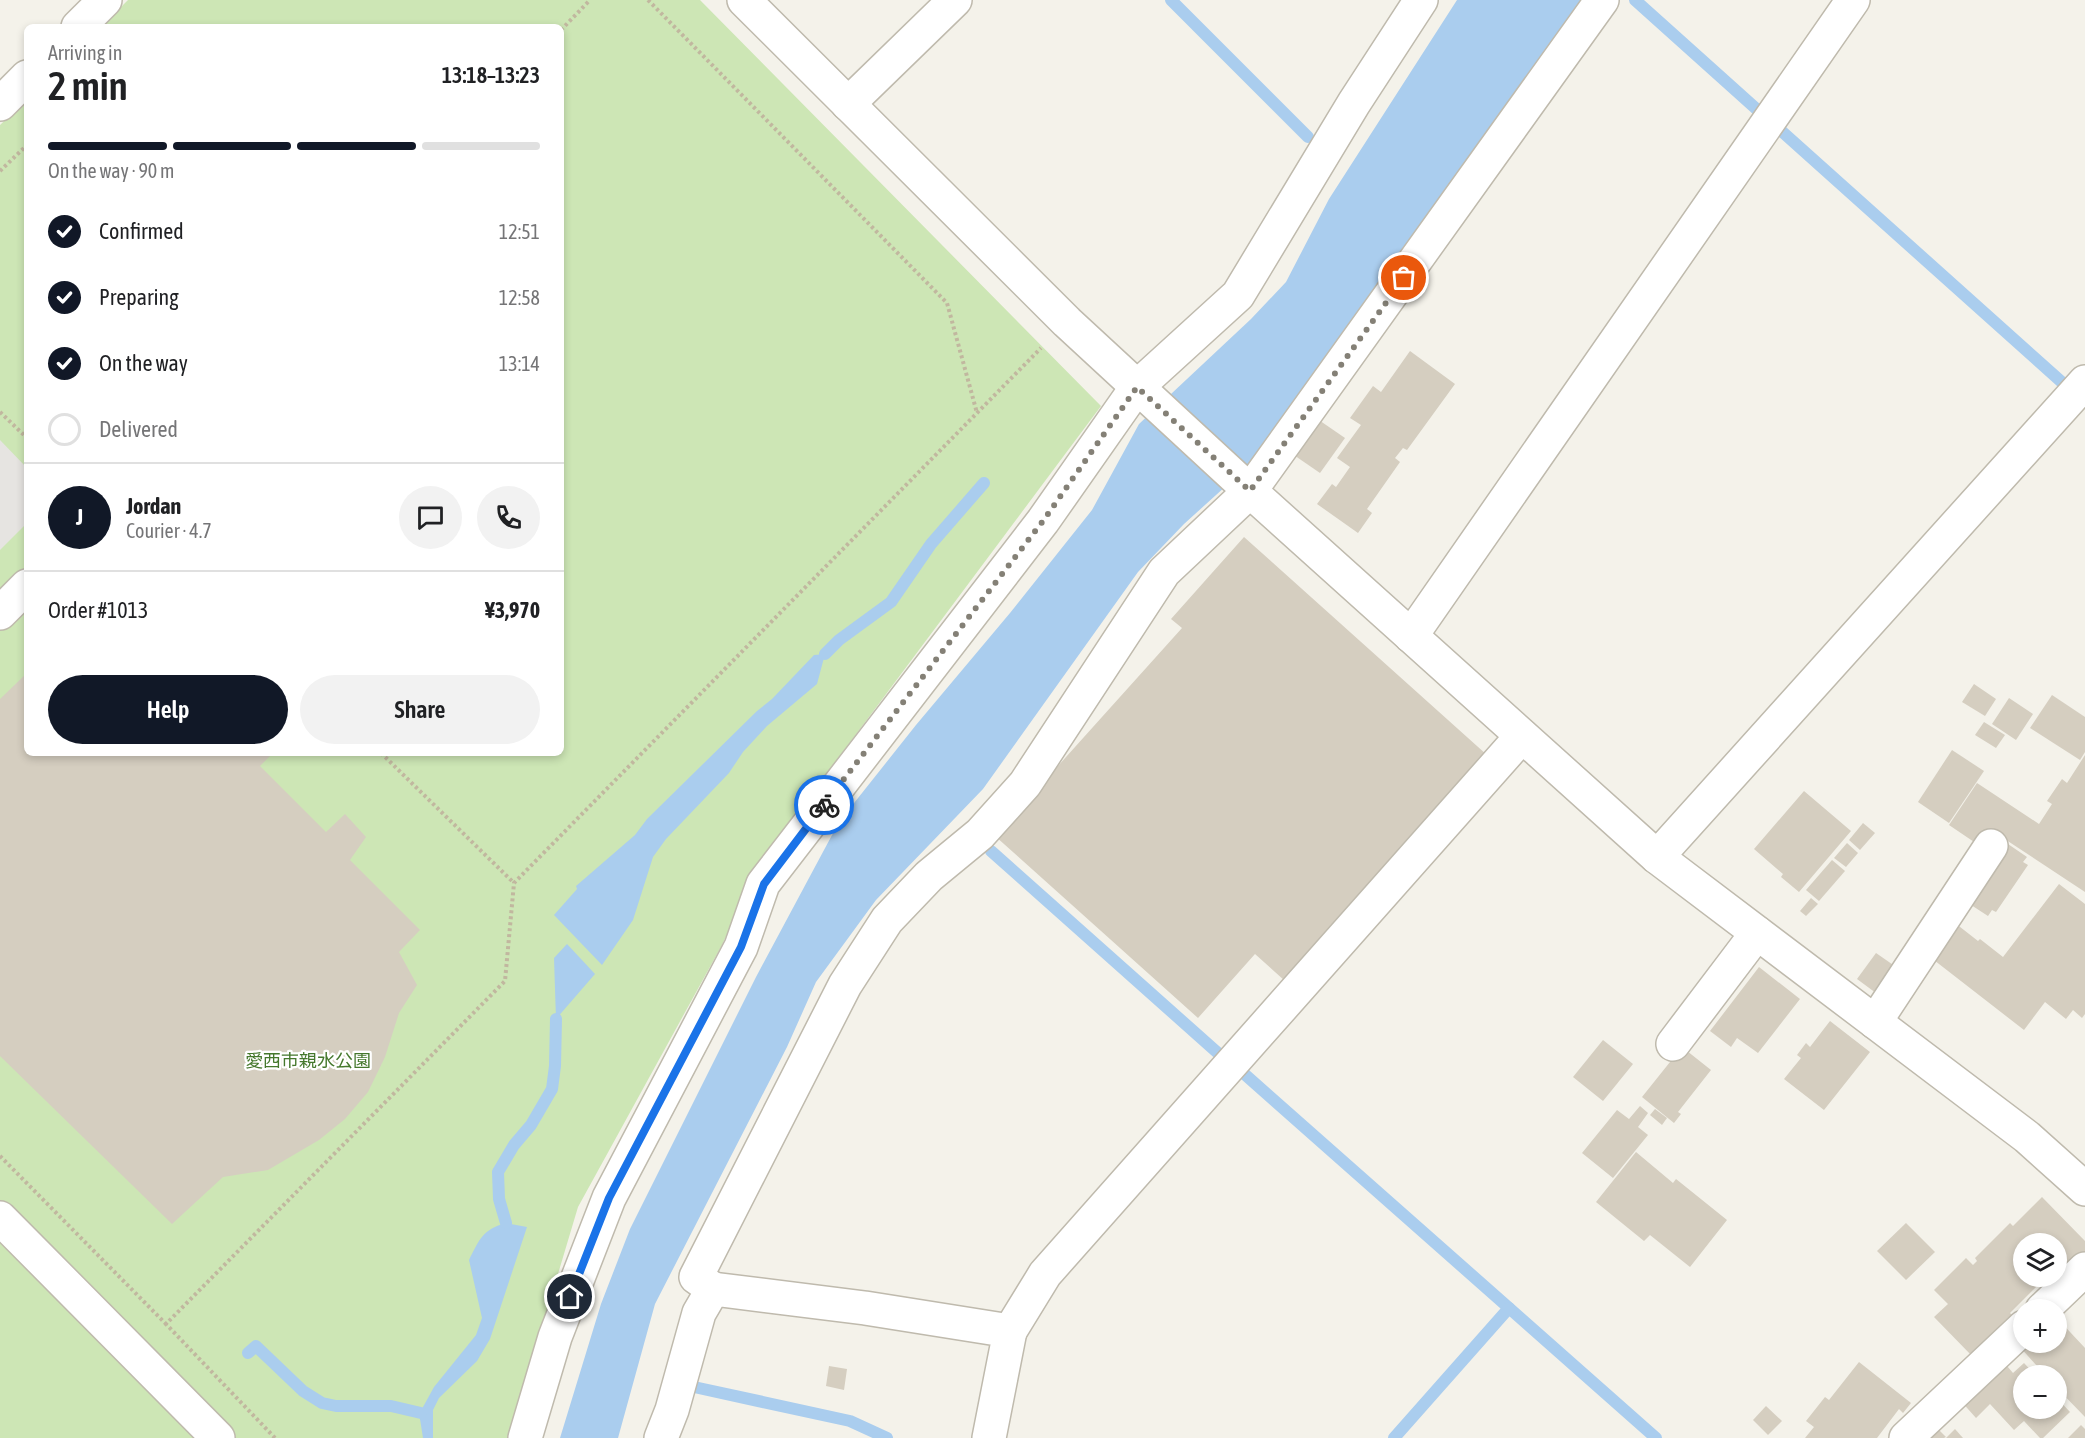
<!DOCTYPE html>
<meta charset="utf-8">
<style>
:root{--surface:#fff;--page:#f2f2f2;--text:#202124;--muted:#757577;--line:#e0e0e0;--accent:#111827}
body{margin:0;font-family:"Asap Condensed","Noto Sans JP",sans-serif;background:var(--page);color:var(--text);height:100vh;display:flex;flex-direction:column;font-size:22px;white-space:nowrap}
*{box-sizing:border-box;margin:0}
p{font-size:20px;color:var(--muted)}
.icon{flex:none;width:33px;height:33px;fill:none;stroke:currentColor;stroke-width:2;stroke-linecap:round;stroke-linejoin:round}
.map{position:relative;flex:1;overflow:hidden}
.side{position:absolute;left:24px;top:24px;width:540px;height:732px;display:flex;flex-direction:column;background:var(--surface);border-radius:9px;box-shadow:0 3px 9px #0003}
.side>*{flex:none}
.controls{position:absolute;left:2013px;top:1233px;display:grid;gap:12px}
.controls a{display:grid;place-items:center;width:54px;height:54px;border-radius:50%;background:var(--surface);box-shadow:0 3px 9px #0003;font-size:30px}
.pin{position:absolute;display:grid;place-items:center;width:51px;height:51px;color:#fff;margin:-26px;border:3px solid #fff;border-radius:50%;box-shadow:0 2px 6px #0007}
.courier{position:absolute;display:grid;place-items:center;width:60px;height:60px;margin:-30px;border:4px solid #1a73e8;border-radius:50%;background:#fff;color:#222;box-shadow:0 2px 8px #0007}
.head em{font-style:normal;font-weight:600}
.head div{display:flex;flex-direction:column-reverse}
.head{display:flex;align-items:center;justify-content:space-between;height:102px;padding:0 24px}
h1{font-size:39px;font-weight:600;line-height:45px}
.bar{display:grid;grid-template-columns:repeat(4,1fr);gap:9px 6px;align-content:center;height:72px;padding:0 24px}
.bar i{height:8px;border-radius:4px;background:var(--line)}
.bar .selected{background:var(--accent)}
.bar p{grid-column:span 4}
.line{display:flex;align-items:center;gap:15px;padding:0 24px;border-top:2px solid var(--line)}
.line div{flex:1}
.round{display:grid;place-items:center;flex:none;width:63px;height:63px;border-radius:32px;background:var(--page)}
ol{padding:0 24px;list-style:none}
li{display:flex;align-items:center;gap:18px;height:66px}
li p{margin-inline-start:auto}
li .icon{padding:6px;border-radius:50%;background:var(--accent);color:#fff;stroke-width:4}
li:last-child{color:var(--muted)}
li i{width:33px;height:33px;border:3px solid var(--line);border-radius:50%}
.cta{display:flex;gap:12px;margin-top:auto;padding:12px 24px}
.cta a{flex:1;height:69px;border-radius:36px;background:var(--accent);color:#fff;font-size:24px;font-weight:600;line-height:69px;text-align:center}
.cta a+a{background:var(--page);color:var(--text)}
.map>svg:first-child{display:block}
</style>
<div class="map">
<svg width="2085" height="1438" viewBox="0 0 2085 1438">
<rect width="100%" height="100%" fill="#f4f2ea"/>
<path fill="#cde6b5" d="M128 0H700L1101 406 760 863 722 945 578 1207 509 1438H0V125L27 99V753H561V27H101Z"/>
<path fill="#e6e4e1" d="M0 440 27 468V523L0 550Z"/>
<g fill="#aacdee">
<path d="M1457 0H1586L1258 457 1184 524 1138 572 983 789 876 900 816 982 787 1047 655 1304 618 1438H560L601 1304 630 1229 756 977 839 822 916 725 1010 613 1092 510 1139 424 1251 319 1286 282 1329 199Z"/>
<path d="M825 654 817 684 767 726 743 752 729 773 666 839 653 857 633 920 602 965 554 915 577 889 576 886 635 835 647 819 757 711 772 699 814 655Z"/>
<path d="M567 944 595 974 556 1019 554 958Z"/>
<path d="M506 1223 527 1227 490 1339 477 1361 439 1398 433 1410V1438H423L420 1419 423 1407 434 1387 476 1335 482 1318 469 1260C479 1240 483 1229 506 1223Z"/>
</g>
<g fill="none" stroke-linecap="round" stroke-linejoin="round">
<g stroke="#aacdee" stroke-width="12">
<path d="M1171 0 1308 137"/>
<path d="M1635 0 1762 114"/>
<path d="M1778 128 2065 385"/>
<path d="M825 654 839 640 891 602 931 544 984 483"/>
<path d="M991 851 1219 1054"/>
<path d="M1241 1071 1656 1438"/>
<path d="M506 1223 499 1199 498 1172 514 1145 531 1125 552 1089 555 1066 556 1019"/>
<path d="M248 1353 256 1346 303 1391 322 1403 336 1406H391L421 1413"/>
<path d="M694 1387 850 1421 887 1438"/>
<path d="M1394 1438 1509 1308"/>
</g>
</g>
<g fill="#d5cec0">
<path d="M1410 351 1455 384 1407 450 1403 448 1395 458 1400 462 1367 509 1372 513 1358 533 1317 504 1332 484 1336 487 1350 467 1337 458 1361 425 1350 418 1373 386 1381 392Z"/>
<path d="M1313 416 1345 438 1320 473 1288 451Z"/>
<path d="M1244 537 1487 755 1285 981 1255 954 1198 1018 995 836 1182 628 1171 619Z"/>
<path d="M27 673V753H273L260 766 326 832 345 814 366 837 350 860 420 930 399 952 417 985 399 1013 385 1057 368 1092 345 1119 319 1140 268 1170 223 1177 172 1224 0 1056V699Z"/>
<path d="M1974 684 1996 699 1985 716 1962 702Z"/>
<path d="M2052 695 2085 717V752L2080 760 2030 728Z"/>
<path d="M2009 698 2033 714 2016 740 1992 724Z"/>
<path d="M1984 722 2005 735 1996 748 1975 735Z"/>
<path d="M1952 750 1984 771 1949 823 1918 802Z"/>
<path d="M2085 755V892L1991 830 1980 846 1949 825 1977 783 2039 824 2052 804 2047 801 2062 779 2067 783Z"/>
<path d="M1804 791 1851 831 1799 892 1781 877 1783 874 1754 849Z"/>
<path d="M1863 823 1875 833 1860 850 1849 840Z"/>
<path d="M1847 843 1858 853 1846 867 1834 858Z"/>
<path d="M2008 844 2027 857 2023 862 2028 865 1996 912 1992 910 1988 916 1968 903Z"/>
<path d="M1832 860 1845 871 1819 901 1806 890Z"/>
<path d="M2059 884 2085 904V1014L2082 1018 2073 1010 2066 1019 2045 1002 2024 1030 1930 957 1955 923 1978 941 1980 939 2003 957Z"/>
<path d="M1811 898 1818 904 1806 916 1800 911Z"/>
<path d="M1876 953 1899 969 1880 996 1857 979Z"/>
<path d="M1759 967 1800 999 1758 1053 1737 1038 1731 1047 1710 1031Z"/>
<path d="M1830 1021 1870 1052 1824 1110 1784 1079 1801 1058 1797 1055 1806 1043 1810 1047Z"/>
<path d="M1603 1040 1633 1064 1603 1101 1573 1077Z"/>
<path d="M1682 1047 1711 1070 1678 1112 1681 1114 1674 1123 1642 1097Z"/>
<path d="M1640 1106 1648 1113 1638 1127 1648 1135 1613 1178 1582 1153 1617 1110 1629 1119Z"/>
<path d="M1655 1109 1667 1118 1662 1125 1650 1115Z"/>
<path d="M1636 1152 1673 1183 1676 1179 1727 1220 1690 1267 1650 1235 1644 1241 1596 1202Z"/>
<path d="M2042 1197 2085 1241V1251L2056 1276V1244H2024V1276H2056L2047 1285 2043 1280 2010 1313 2012 1315 1972 1356 1934 1317 1948 1304 1934 1290 1966 1258 1973 1265 1977 1261 1975 1258 2010 1223 2013 1226Z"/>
<path d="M1906 1223 1935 1252 1906 1280 1877 1251Z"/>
<path d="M2056 1317 2085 1348V1417L2056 1387V1376H2046L2019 1346 2023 1342H2056Z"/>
<path d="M2002 1360 2013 1373 2024 1363 2036 1376H2024V1408H2056V1397L2070 1412 2043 1438H2040L2024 1421 2014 1430 1990 1404 1976 1418 1960 1400Z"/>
<path d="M1859 1362 1911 1403 1903 1413 1899 1409 1877 1438H1805L1814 1427 1806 1421 1825 1397 1829 1400Z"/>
<path d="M829 1366 847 1369 844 1390 826 1386Z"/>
<path d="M1766 1406 1782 1421 1768 1435 1753 1420Z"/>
<path d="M2081 1425 2085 1429V1438H2068Z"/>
<path d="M1935 1426 1946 1437 1944 1438H1922Z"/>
<path d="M1955 1429 1963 1438H1946Z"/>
</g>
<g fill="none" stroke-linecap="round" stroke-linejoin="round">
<defs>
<g id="minor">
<path d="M744 0 1067 322 1250 491 1657 857 2027 1137 2085 1189"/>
<path d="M78 27 105 0"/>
<path d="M0 104 27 77"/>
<path d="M848 104 955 0"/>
<path d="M0 613 27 586"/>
<path d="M1411 636 1853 0"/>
<path d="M1657 857 2085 382"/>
<path d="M1875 1022 1991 846"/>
<path d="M1673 1044 1757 933"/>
<path d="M0 1218 218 1438"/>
<path d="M713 1289 696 1277 845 985 887 920 929 876 980 834 1025 784 1164 572 1250 491 1602 0"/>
<path d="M2042 1310 2085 1269"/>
<path d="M1010 1331 1045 1274 1522 736"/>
<path d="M525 1438 555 1337 609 1198 741 947 763 884 1043 521 1137 387 1238 295 1354 103 1421 0"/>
<path d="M661 1438 672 1410 699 1313 713 1289 865 1308 1010 1331 989 1438"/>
<path d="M1906 1438 2024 1327"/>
</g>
</defs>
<use href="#minor" stroke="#bfbaad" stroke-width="36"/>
<g stroke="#c1b79f" stroke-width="4" stroke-dasharray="3 3" stroke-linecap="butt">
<path d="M648 0 947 303 977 413"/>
<path d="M561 30 590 0"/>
<path d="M0 171 27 145"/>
<path d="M0 412 27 438"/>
<path d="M381 753 514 883"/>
<path d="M0 1156 166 1324"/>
<path d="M275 1438 166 1324 505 981 514 883 1041 348"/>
</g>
<use href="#minor" stroke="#fff" stroke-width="33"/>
</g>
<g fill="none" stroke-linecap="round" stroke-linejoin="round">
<path stroke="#848076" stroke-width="6" stroke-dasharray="0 10.8" d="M824 805 1043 521 1137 387 1250 491 1404 278"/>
<path stroke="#1a73e8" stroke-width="8" d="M570 1297 609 1198 741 947 764 884 824 805"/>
</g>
<g text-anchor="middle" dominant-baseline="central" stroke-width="4.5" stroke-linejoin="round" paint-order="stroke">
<g font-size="18" fill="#45782d" stroke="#fff">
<text x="308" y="1060">愛西市親水公園</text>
</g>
</g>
</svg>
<div class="controls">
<a><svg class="icon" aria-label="layers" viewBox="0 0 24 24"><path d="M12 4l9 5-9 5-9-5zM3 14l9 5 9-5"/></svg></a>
<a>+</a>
<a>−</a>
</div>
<div class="pin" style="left:1404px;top:278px;background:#ea580c"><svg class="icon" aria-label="bag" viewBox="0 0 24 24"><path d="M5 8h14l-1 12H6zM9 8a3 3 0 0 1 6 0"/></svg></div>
<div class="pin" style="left:570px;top:1297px;background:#1f2937"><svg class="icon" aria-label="home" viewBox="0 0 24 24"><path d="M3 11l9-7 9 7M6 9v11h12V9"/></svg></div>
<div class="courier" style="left:824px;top:805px"><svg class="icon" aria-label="bike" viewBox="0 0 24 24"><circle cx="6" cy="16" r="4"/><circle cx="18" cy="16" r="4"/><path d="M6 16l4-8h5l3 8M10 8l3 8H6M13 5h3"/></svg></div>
<section class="side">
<div class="head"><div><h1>2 min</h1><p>Arriving in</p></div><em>13:18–13:23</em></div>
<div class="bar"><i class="selected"></i><i class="selected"></i><i class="selected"></i><i></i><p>On the way · 90 m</p></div>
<ol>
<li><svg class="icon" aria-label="check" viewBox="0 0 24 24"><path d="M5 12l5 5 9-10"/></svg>Confirmed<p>12:51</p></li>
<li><svg class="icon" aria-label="check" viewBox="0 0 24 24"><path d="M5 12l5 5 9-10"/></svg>Preparing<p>12:58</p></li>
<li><svg class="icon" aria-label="check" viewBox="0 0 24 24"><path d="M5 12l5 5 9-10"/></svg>On the way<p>13:14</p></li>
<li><i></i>Delivered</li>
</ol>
<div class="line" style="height:108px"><b class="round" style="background:var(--accent);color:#fff">J</b><div><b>Jordan</b><p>Courier · 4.7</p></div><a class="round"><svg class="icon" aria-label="chat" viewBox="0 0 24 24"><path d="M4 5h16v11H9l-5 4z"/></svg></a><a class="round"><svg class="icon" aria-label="phone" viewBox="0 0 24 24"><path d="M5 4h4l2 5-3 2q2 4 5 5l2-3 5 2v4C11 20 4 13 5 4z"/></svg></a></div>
<div class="line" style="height:78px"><div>Order #1013</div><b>¥3,970</b></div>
<div class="cta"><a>Help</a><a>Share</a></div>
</section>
</div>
